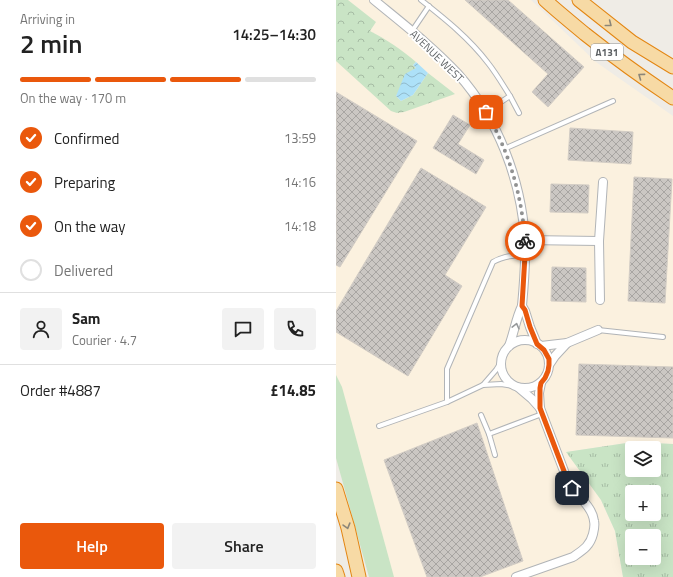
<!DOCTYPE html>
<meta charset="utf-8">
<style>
:root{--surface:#fff;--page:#f2f2f2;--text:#222;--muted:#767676;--line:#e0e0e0;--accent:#ea580c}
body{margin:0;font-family:"Titillium Web",sans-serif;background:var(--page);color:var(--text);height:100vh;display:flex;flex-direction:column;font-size:15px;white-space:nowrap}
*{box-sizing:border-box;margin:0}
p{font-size:13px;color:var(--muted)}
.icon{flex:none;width:22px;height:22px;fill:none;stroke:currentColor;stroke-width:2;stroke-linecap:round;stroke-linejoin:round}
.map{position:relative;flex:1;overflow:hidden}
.sheet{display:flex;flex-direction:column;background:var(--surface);width:336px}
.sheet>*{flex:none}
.fabs{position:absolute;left:289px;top:441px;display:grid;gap:8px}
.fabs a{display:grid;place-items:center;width:36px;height:36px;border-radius:4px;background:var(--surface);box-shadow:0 4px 16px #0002;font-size:20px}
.pin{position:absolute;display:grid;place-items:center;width:34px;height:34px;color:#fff;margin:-17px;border-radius:8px;box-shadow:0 2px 6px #0006}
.courier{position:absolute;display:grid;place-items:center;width:40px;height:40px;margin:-20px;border:3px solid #ea580c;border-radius:50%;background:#fff;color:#222;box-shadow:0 1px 5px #0007}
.head em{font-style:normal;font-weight:600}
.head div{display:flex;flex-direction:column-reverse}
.head{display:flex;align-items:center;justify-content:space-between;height:68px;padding:0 20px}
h1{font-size:26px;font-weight:600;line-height:30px}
.bar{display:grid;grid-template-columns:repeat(4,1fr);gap:6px 4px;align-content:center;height:48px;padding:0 20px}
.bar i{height:5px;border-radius:3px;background:var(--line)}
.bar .active{background:var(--accent)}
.bar p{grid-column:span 4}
.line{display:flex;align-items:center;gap:10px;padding:0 20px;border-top:1px solid var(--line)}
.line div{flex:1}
.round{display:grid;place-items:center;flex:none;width:42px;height:42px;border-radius:4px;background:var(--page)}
ol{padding:0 20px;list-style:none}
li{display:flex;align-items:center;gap:12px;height:44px}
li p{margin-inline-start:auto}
li .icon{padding:4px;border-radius:50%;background:var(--accent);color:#fff;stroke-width:4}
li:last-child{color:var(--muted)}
li i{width:22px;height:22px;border:2px solid var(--line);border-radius:50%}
.button{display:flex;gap:8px;margin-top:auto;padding:8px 20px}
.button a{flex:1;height:46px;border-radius:4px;background:var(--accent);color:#fff;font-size:16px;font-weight:600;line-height:46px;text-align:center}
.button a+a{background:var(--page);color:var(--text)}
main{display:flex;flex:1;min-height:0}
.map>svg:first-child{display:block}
</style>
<main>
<section class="sheet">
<div class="head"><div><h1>2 min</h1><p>Arriving in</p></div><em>14:25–14:30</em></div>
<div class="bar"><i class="active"></i><i class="active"></i><i class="active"></i><i></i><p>On the way · 170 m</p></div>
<ol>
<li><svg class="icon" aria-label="check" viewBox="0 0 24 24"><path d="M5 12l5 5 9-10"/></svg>Confirmed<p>13:59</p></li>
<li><svg class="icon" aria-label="check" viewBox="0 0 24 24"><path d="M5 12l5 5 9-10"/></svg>Preparing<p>14:16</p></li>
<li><svg class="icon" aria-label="check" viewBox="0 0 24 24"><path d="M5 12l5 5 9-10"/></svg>On the way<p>14:18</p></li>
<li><i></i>Delivered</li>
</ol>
<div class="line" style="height:72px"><a class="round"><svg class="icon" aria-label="person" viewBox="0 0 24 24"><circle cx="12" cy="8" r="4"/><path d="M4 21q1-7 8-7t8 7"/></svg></a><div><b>Sam</b><p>Courier · 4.7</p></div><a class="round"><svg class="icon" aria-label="chat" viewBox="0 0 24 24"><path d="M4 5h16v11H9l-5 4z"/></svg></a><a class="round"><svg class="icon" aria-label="phone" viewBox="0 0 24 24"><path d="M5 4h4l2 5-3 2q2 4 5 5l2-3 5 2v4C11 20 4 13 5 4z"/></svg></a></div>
<div class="line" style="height:52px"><div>Order #4887</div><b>£14.85</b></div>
<div class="button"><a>Help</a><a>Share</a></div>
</section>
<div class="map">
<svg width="337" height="577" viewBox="0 0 337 577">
<defs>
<pattern id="forest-crowns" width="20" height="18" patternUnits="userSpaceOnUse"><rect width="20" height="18" fill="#c9e4c5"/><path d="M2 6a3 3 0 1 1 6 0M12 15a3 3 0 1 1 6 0" fill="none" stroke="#a6bca4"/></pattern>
<pattern id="park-tufts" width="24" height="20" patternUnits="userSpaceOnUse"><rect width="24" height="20" fill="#c9e4c5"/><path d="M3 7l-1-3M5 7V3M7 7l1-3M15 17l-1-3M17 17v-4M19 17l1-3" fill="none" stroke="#a6bca4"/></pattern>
<pattern id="water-waves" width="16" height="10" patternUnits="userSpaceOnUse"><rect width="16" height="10" fill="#ade1f8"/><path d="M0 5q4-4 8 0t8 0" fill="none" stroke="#90bacc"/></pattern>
<pattern id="building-cross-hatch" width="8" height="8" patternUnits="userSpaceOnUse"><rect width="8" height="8" fill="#cbc7c3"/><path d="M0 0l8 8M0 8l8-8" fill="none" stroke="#a8a5a2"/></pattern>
</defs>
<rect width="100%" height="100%" fill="#efece6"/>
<path fill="#fbf1df" d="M0 0H195L260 62 337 116V444L297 442 231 452 265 500 279 531 287 577H34L0 406Z"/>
<path fill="#c9e4c5" d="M0 375 6 387 58 577H33L0 458Z"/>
<path fill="url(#forest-crowns)" d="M0 0H12L40 22 34 31C50 39 66 50 80 62L77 65 80 68 60 96 65 101 77 95 92 73 119 94 68 112 61 113 55 111 0 61Z"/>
<path fill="url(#park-tufts)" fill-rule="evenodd" d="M297 442 337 444V577H287L279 531 265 500 230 452ZM296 448H318V470H296ZM296 492H318V514H296ZM296 536H318V558H296Z"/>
<path fill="url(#water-waves)" d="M80 62 92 73 77 95 65 101 60 96 69 74 80 68 77 65Z"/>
<g fill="url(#building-cross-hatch)" stroke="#d3cdc5">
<path d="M129 0H172L248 67 212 107 196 92 212 74Z"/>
<path d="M0 92 81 141 4 267 0 265Z"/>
<path d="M117 115 134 125 122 144 148 160 140 174 97 148Z"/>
<path d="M234 128 297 132 295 164 232 160Z"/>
<path d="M85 168 150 207 109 275 126 286 72 376 0 332V311Z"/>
<path d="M298 177 336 179 329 303 292 301Z"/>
<path d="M215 184 253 185 252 213 214 212Z"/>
<path d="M216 267 250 268V302L215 301Z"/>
<path d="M243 364 337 367V438L240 435Z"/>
<path d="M141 423 187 561 144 577H91L48 460Z"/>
</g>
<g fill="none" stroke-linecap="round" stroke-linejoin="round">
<defs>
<g id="service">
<path d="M85 0C109 19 133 38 152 63 160 73 167 85 174 96L150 112"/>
<path d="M76 31 93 6"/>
<path d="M174 96 183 113"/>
<path d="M168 149 277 101"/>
<path d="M262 330 327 337"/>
<path d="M147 385 165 384 177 386"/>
<path d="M111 402V369L157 262C167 256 177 255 189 255"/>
<path d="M145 415 153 434 206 414"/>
<path d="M43 426 111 402 147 385 160 370 165 362"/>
<path d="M153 434 159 455"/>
</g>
<g id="minor">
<path d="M38 0C66 23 97 47 122 74 162 119 185 179 189 239 190 262 188 284 186 306 180 318 178 333 173 346"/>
<path d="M189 240 263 241"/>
<path d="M264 300 263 241 267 182"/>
<path d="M186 306 189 311 194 327 201 344"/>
<circle cx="189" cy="364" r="24"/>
<path d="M205 346 231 343 262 330"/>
<path d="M213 365 219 356 231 343"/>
<path d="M183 388 196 399 204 408"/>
<path d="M180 577 237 557C247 550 254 546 257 534 258 530 259 525 258 521 257 509 245 499 238 490 235 486 233 483 231 479L204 408 203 393 205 383"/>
</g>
<g id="trunk">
<path d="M209 0C222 12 236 23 249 34 278 57 307 78 337 98"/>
<path d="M243 0 296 42 337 67"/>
<path d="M0 489 12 528 23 577"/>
<path d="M0 571 2 577"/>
</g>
</defs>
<use href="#service" stroke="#b1b4b7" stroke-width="6"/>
<use href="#minor" stroke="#b1b4b7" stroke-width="10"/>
<use href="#trunk" stroke="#e38613" stroke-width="15"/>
<use href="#service" stroke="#fff" stroke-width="4"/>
<use href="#minor" stroke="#fff" stroke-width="8"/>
<use href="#trunk" stroke="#f7daa5" stroke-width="13"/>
</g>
<defs><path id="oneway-chevron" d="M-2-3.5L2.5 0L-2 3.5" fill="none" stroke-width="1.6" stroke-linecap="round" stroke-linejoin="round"/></defs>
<g stroke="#8c8678">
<use href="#oneway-chevron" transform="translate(273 24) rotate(38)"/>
<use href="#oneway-chevron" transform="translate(305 76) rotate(-144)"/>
<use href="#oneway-chevron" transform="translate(11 526) rotate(74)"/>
</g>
<use stroke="#96999b" href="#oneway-chevron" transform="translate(180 326) rotate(-76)"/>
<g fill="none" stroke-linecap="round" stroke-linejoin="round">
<path stroke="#919292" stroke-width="4" stroke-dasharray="0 7.2" d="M150 112C173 151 186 196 189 241"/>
<path stroke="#ea580c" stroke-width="5" d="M189 241V255L186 306 189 310 194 327 201 344 208 350 213 359V365L212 371 209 378 205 383 204 388V408L231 479 236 488"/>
</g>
<g text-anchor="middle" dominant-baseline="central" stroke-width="3.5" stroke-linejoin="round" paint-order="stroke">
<rect fill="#fff" stroke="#8e9193" stroke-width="1" x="255" y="44" width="32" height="16" rx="3"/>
<g font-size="10" font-weight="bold" fill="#5e6265">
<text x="271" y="52">A131</text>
</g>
<g font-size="11" fill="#5e6265" stroke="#fff">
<text transform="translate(101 56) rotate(44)">AVENUE WEST</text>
</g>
</g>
</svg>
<div class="fabs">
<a><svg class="icon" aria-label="layers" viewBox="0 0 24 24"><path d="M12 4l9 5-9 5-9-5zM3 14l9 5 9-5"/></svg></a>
<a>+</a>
<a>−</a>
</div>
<div class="pin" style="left:150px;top:112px;background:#ea580c"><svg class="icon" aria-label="bag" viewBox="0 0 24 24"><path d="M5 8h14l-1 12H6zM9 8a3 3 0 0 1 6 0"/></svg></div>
<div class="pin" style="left:236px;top:488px;background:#1f2937"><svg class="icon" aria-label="home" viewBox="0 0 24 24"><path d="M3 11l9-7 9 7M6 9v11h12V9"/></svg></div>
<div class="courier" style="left:189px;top:241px"><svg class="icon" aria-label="bike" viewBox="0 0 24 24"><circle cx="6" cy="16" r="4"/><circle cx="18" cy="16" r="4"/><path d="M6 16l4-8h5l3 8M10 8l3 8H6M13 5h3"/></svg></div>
</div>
</main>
